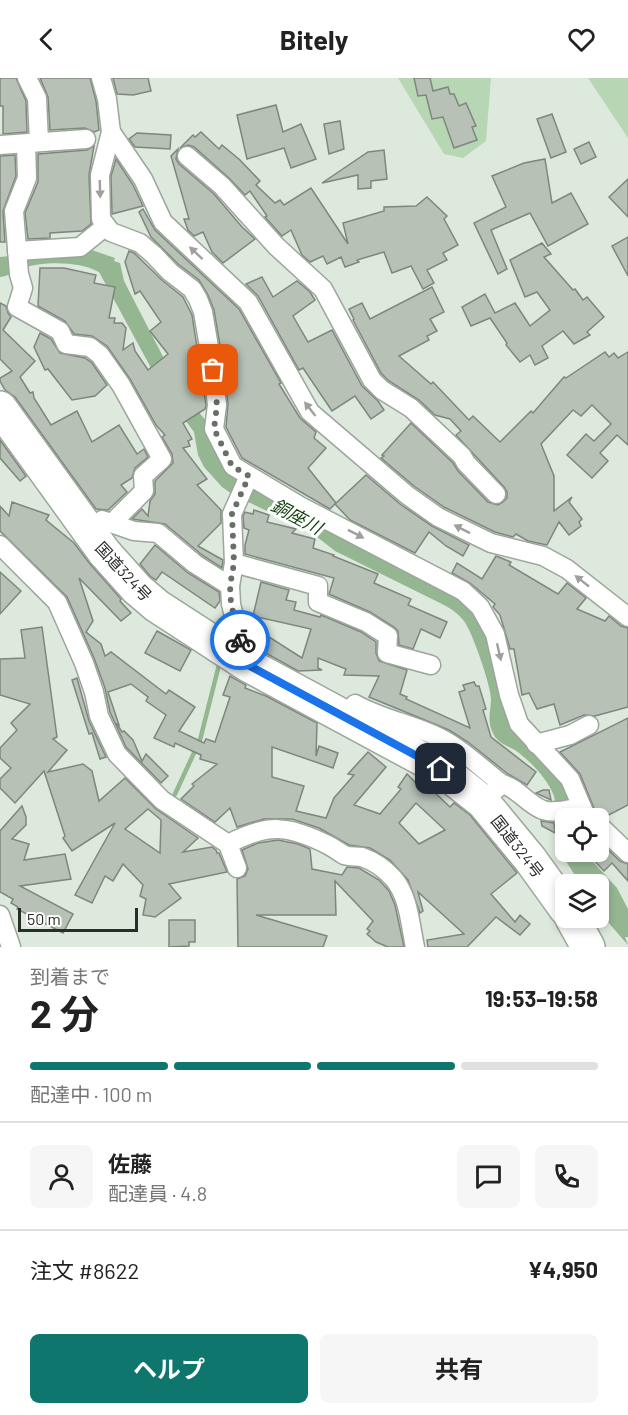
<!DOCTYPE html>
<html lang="ja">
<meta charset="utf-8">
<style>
:root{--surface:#fff;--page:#f6f6f6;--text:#222;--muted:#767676;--line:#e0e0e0;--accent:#0f766e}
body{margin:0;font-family:Barlow,"Noto Sans JP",sans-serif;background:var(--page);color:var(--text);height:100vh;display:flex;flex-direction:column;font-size:22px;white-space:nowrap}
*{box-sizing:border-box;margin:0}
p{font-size:20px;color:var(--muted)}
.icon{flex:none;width:33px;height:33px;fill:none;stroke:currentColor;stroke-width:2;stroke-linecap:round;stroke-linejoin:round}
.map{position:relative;height:869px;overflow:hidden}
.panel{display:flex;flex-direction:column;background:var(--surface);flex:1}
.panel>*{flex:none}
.controls{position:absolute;left:555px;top:730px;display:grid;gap:12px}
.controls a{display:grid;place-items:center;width:54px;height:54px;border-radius:9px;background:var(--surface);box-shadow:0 3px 9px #0003;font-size:30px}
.scale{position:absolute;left:18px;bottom:15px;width:120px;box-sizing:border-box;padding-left:6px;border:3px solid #292d28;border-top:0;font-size:16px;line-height:21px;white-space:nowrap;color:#292d28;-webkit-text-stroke:4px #fff;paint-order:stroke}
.pin{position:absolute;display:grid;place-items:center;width:51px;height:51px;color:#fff;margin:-26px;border-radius:12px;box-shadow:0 3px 9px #0006}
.courier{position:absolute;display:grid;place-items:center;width:60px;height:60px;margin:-30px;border:4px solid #1a73e8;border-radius:50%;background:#fff;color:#222;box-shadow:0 2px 8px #0007}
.head em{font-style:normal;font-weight:700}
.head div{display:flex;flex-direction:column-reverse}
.head{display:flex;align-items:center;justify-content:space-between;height:102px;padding:0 30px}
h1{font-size:39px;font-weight:700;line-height:45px}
.bar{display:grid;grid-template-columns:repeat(4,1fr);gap:9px 6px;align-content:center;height:72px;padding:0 30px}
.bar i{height:8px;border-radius:4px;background:var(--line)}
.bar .current{background:var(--accent)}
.bar p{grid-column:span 4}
.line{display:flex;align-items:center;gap:15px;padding:0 30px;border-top:2px solid var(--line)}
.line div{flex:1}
.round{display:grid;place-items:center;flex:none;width:63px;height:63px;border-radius:9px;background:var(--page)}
.action{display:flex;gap:12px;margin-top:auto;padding:12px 30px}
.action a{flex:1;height:69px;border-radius:9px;background:var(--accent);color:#fff;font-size:24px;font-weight:700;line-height:69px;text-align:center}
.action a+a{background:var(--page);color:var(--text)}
header{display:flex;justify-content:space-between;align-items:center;height:78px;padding:0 30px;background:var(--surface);font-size:27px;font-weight:700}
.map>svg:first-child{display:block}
</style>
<header><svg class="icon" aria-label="back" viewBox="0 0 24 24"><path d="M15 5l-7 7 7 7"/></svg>Bitely<svg class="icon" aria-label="heart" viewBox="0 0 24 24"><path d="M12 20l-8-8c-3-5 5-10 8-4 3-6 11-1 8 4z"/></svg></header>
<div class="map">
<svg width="628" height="869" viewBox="0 0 628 869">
<rect width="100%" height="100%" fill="#dee9dd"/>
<g fill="#b7d6b4">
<path d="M398 0H491L486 63 463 80 444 76Z"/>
<path d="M588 0H628V60Z"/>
</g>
<path fill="#94b691" d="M86 170 115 180 114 183 120 185 124 203 156 265 179 310 211 349 220 375 456 513 495 547H508L505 550 496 551 510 636 569 709 574 741H566V774H584L617 810 628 831V859H625L628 867 599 834 598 807H581L564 780 554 718C548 702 533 686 519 675 509 667 497 667 492 653 487 642 491 632 491 621 491 608 472 553 464 543 458 535 450 530 442 526L335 473 312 455 232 416 222 409 204 389 198 377 194 354 163 312 99 194C79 183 44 183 22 190 12 193 11 198 0 199V179Z"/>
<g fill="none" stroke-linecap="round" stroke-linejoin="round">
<path stroke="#94b691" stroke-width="4.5" d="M175 716 200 662 220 583"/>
</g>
<g fill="#b7c1b6" stroke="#7d877c" stroke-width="1.5" fill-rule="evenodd">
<path d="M0 0H16L26 23 27 54 3 56V28H0Z"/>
<path d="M40 0H90L96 23 99 52 94 54 85 50 50 52 48 19Z"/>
<path d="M113 0H148L151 13 133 17 117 16Z"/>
<path d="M414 0H430L433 13 448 9 450 16H454L459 28 466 25 476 48 472 49 477 62 454 70 443 39 432 41 426 17 418 18Z"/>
<path d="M276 27 283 54 301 46 316 81 291 90 284 70 247 81 237 37Z"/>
<path d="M552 36 566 74 551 80 537 41Z"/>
<path d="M340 43 344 71 329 76 324 46Z"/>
<path d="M201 54 219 71 222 67 240 82 260 103 256 107 275 125 280 122 284 127 311 110 348 166 343 145 384 133V129L416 128 427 119 447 138 444 141 458 167 443 175 447 182 427 192 434 205 423 211 411 188 392 195 384 174 357 182 359 184 345 189 341 179 327 186 323 178 310 184 302 177 291 152 282 158 265 139 267 138 250 113 245 117 229 100 194 69 188 67 180 70 193 57 195 59Z"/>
<path d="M137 55 171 57 170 71 135 69 129 61Z"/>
<path d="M589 64 596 79 581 86 574 71Z"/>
<path d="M94 68 89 97 91 146 82 153 50 155V160L28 161 25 135 38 104V76L87 72Z"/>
<path d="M178 71 176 81 179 86 214 116 242 149 255 161 223 185 212 174 203 154 194 158 188 152 184 141H189L171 78Z"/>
<path d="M384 72 387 101 371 103V110L358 111V97L322 105 368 74Z"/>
<path d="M15 77 16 98 3 133 5 164H0V78Z"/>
<path d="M116 81 133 107 143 128 112 136 111 98Z"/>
<path d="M545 81 552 125 571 115 588 146 548 168 530 135 491 152 507 191 498 196 474 145 506 129 492 98 524 85Z"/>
<path d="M628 101V139L609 119Z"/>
<path d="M143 131 155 152 239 231 281 305 279 306 300 340 316 354 314 360 326 370 308 390 336 425 330 431 242 380 226 349 228 326 224 291 214 232 208 217 199 202 178 186 151 159 139 134Z"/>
<path d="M628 159V198L612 168Z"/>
<path d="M542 165 551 176 544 179 573 212 575 211 583 222 587 219 604 239 587 254 590 257 574 266 563 253 542 268 548 280 535 287 530 277 520 284 506 267 507 265 490 240 471 248 462 229 485 216 495 235 515 225 530 248 550 232 537 214 525 219 510 182Z"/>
<path d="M129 173 134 175 163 203 183 219 192 237 206 327 205 331 183 345 192 361 188 363 190 368 183 370 207 401 197 407 221 432V445L198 468 223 482 222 490 202 477 165 446 132 441 142 431 148 438 150 423 155 416V403L173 385 172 376 162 359 165 357 156 347 130 301 107 268 92 258 74 256 65 243 38 228 40 190H64L96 197 94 205 115 209 109 240H115L114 245H122L126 250 123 272 133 265 135 273 148 292 168 276 150 253 161 244 140 213 135 216 125 184Z"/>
<path d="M262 199 273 219 297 203 310 214 315 222 293 238 308 264 332 252 362 308 378 323 384 332 371 341 355 318 332 333 303 290 299 292 258 218 246 206Z"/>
<path d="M432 209 444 234 430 241 437 253 427 258 429 262 399 278 431 306 433 304 469 342 473 338 500 364 531 333 533 335 564 299 566 300 605 274 609 279 614 275 618 280 628 274V367L617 357 600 375 608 383 592 400 567 377 586 356 594 363 611 346 592 327 581 338 573 332 541 366 554 398V433L572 419 569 424 582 441 579 444 581 448 569 457 559 444 547 467 528 463 516 456 513 459 495 454 444 429 414 408 381 380 384 378 382 377 411 345 453 385 458 393 488 424 498 427 503 424 507 420V414L504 409 456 357 461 353 450 341 435 337 419 322 389 303 381 295 353 242 354 241 349 231 362 225 370 241Z"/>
<path d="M0 225 6 228 8 235 11 239 3 252 35 283 20 299 30 315 33 314 34 320 51 347 77 333 92 364 119 347 137 376 144 371 148 379 135 390 132 400 121 407 127 414 108 432 96 431 15 319 5 312 0 303V300L12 293 0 281Z"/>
<path d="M40 255 51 261 60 275 85 280 92 285 107 307 95 318 72 322 48 291 45 292 34 269Z"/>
<path d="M0 362 26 398 20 403 0 380Z"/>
<path d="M366 397 400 426 432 448 469 467 463 478 446 468 429 454 415 475 350 442 335 426Z"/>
<path d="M12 424 49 437 46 442 74 465 90 486 121 521 120 523 131 535 121 543 79 500 93 543 86 554 101 566 105 578 111 574 166 616 169 612 195 629 179 653 204 665 206 661 215 664 230 619 223 617 230 598 246 607 245 610 266 618 317 645 316 678 319 668 338 675 333 690 272 669V699L304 708 296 733 326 740 334 720 354 697 348 696 368 674 386 689 354 727 380 736 401 711 398 709 407 696 425 714 429 709 450 729 454 725 470 737 517 795 491 816 515 844 520 837 530 846 520 857 496 839 467 869H428L427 862 464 856 418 814 423 833 420 835 408 802 390 782 370 770 349 767 319 750 292 741H264L237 749 230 730 215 744 181 721 194 708 192 706 217 686 200 681 201 677 175 665 174 669 154 660 166 637 146 623 148 619 131 606 108 614 119 647 117 646 122 654 124 653 133 662 142 683 146 676 168 698 161 705 126 669 110 634 105 610 94 580 67 519 0 453V428L9 438ZM416 725 445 752 419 766 399 745Z"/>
<path d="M254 432 269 437 267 444 296 451 292 455 315 461 313 470 334 477 333 478 378 496 374 505 411 521 408 527 447 544 440 560 421 551 413 571 399 567 398 553 394 549 370 534 329 516 334 500 245 476V467L249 452 244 450 243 438 245 434 253 436Z"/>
<path d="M155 467 188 495 219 514 220 523 215 530 162 494 156 502 150 498 140 486Z"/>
<path d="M496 478 511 484 509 487 558 516 567 505 586 520 577 531 605 543 609 538 621 548 628 550V629L595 638 584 637 560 647 554 626 537 631 529 615 522 617 514 571H510L500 537 493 529 495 526 470 505 452 495 457 485 482 501Z"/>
<path d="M0 494 21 513 0 536Z"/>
<path d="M261 504 289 512 286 522 296 524 294 532 320 539 321 537 361 554 376 564V575L379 583 407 592 400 616 407 619 406 621 470 650 459 614 465 612 463 607 474 604 476 608H479L486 631 483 632 491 659 536 694 527 707 508 696 468 664 449 652 369 619 379 598 344 597 346 591 318 580V590L322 592 298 593 255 569 263 555 302 580 311 551 253 538Z"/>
<path d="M42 549 57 659 53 661 67 672 48 694 83 686 92 693 99 723 125 700 156 731 198 760 183 774 212 769 216 772 217 775H219L227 794 169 806 181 820 155 839 143 837 146 821 140 818 143 807 123 786 113 803 105 798 92 825 75 817 115 745 72 773 63 760 65 758 44 693 15 725 0 710V701L11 690 0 680V670L17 652 11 645 30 626 0 617V581L25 580 21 552ZM148 731 161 742 160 775 125 751Z"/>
<path d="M157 553 191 572 180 593 145 575Z"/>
<path d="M77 600 89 643 106 679 100 681 92 655 89 656 72 602Z"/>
<path d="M628 640V727L603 740H598L580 696 560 674Z"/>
<path d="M543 712H549L551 722 536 715Z"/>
<path d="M22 728 26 739V747L12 761 29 766 24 782 65 776 71 801 20 808 73 836 63 855 17 831 18 829 11 825 13 821 0 814V753Z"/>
<path d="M541 743 554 745 555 755 542 748Z"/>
<path d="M278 762 298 766 310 771 312 791 342 797 347 789 359 790 379 802 389 813 395 827 404 869H388L376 864 367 856 370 853 367 851 373 843 335 803 336 837H256L327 858 323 869H238L237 801 245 798 248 791 242 772 258 765Z"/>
<path d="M598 762 620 783 628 786V803L612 785 604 793 586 774H598Z"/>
<path d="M169 842H195V864H189V868L169 869Z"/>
</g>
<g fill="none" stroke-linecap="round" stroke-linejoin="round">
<defs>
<g id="street">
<path d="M27 0 37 20 39 64"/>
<path d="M101 0 107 21 111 54 100 97 101 141 111 154 140 165 154 177 170 194 192 211 198 221 203 234 213 292 217 327 214 351 233 388 300 428 463 513 480 529 495 556 509 617 519 646 570 701 587 741"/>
<path d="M111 54 143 101 163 144 248 224 310 334 407 417 438 439 491 465 543 478 567 491 628 539"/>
<path d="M26 66 27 100 14 133 19 196 23 210 17 229 60 253 66 266 90 269 100 277 121 307 162 381 143 398 144 413 112 445"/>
<path d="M0 67 86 61"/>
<path d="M187 78 222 108 276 168 323 211 372 302 382 312 411 330 462 378 466 385 496 416"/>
<path d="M17 173 80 169 106 148"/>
<path d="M102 442 134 453 158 455 195 486 230 508"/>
<path d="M0 467 57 524 84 585 94 614 99 638 117 676 162 722 228 766 237 790"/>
<path d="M234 485 318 508V524L366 544 388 558 387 575 431 587"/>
<path d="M247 585 238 555 231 526 230 508 234 485 232 436 249 398"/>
<path d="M347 640 355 626C380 640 407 645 434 657 459 668 480 689 502 706"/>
<path d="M536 666 570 657 589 647"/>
<path d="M493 714 502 706C518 710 527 726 543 732 555 736 570 731 582 729"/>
<path d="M598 751H603L628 775"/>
<path d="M228 766C268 745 288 747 328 767 334 770 339 774 344 777 350 779 356 778 362 779 373 783 385 791 393 800 409 818 410 846 415 869"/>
<path d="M0 837 11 869"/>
</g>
<g id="highway">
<path d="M0 330 104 474 137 511 157 528 248 587 441 691 483 724 530 781 566 831"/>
<path d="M572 840 588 869"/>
</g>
</defs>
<use href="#street" stroke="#9ca69b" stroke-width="21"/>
<use href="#highway" stroke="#9ca69b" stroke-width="36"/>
<use href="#street" stroke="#fff" stroke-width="18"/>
<use href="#highway" stroke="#fff" stroke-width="33"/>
</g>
<defs><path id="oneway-solid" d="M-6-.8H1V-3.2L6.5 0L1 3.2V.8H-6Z" transform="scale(1.5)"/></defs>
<g fill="#9fa09e">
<use href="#oneway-solid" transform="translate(100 111) rotate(88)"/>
<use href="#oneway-solid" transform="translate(196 175) rotate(-137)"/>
<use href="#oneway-solid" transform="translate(310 331) rotate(-128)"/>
<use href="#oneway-solid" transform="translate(462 451) rotate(-153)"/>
<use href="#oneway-solid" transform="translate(356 456) rotate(27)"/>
<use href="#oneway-solid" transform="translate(582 503) rotate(-142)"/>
<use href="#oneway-solid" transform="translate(499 574) rotate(77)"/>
</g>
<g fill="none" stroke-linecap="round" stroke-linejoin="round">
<path stroke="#686f67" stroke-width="6" stroke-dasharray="0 10.8" d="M213 292 217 327 214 351 232 388 249 398 232 436 234 485 230 508 231 526 240 562"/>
<path stroke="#1a73e8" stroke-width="8" d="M240 562 248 587 441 691"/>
</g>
<g text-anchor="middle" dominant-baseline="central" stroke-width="6" stroke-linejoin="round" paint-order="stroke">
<g font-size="16" fill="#292d28" stroke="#fff">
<text transform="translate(124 493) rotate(47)">国道324号</text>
<text transform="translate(518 768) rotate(52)">国道324号</text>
</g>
<g font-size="18" font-style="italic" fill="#0e3f0c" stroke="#fff">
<text transform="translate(297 438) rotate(28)">銅座川</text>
</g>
</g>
</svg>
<div class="controls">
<a><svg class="icon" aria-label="locate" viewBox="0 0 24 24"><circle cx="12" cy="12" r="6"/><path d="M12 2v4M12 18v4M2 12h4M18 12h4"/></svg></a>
<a><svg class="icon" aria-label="layers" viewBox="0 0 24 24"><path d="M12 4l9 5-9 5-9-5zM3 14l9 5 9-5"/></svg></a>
</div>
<div class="scale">50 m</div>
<div class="pin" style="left:213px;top:292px;background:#ea580c"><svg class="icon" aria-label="bag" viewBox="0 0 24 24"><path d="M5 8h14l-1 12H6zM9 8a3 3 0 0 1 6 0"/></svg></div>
<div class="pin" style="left:441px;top:691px;background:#1f2937"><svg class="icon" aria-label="home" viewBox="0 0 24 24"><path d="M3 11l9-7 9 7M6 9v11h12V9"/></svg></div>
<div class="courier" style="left:240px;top:562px"><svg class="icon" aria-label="bike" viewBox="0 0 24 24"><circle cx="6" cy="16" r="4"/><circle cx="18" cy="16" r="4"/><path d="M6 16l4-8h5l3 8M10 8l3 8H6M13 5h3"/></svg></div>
</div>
<section class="panel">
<div class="head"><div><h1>2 分</h1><p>到着まで</p></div><em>19:53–19:58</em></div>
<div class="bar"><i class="current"></i><i class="current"></i><i class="current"></i><i></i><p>配達中 · 100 m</p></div>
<div class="line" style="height:108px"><a class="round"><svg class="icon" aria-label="person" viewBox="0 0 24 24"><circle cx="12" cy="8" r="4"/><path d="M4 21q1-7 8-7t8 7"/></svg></a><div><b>佐藤</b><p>配達員 · 4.8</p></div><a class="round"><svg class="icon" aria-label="chat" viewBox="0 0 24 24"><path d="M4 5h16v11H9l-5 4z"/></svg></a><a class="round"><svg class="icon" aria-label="phone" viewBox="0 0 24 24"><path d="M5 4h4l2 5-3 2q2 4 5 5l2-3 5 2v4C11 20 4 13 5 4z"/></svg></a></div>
<div class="line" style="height:78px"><div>注文 #8622</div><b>¥4,950</b></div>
<div class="action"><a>ヘルプ</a><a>共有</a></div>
</section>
